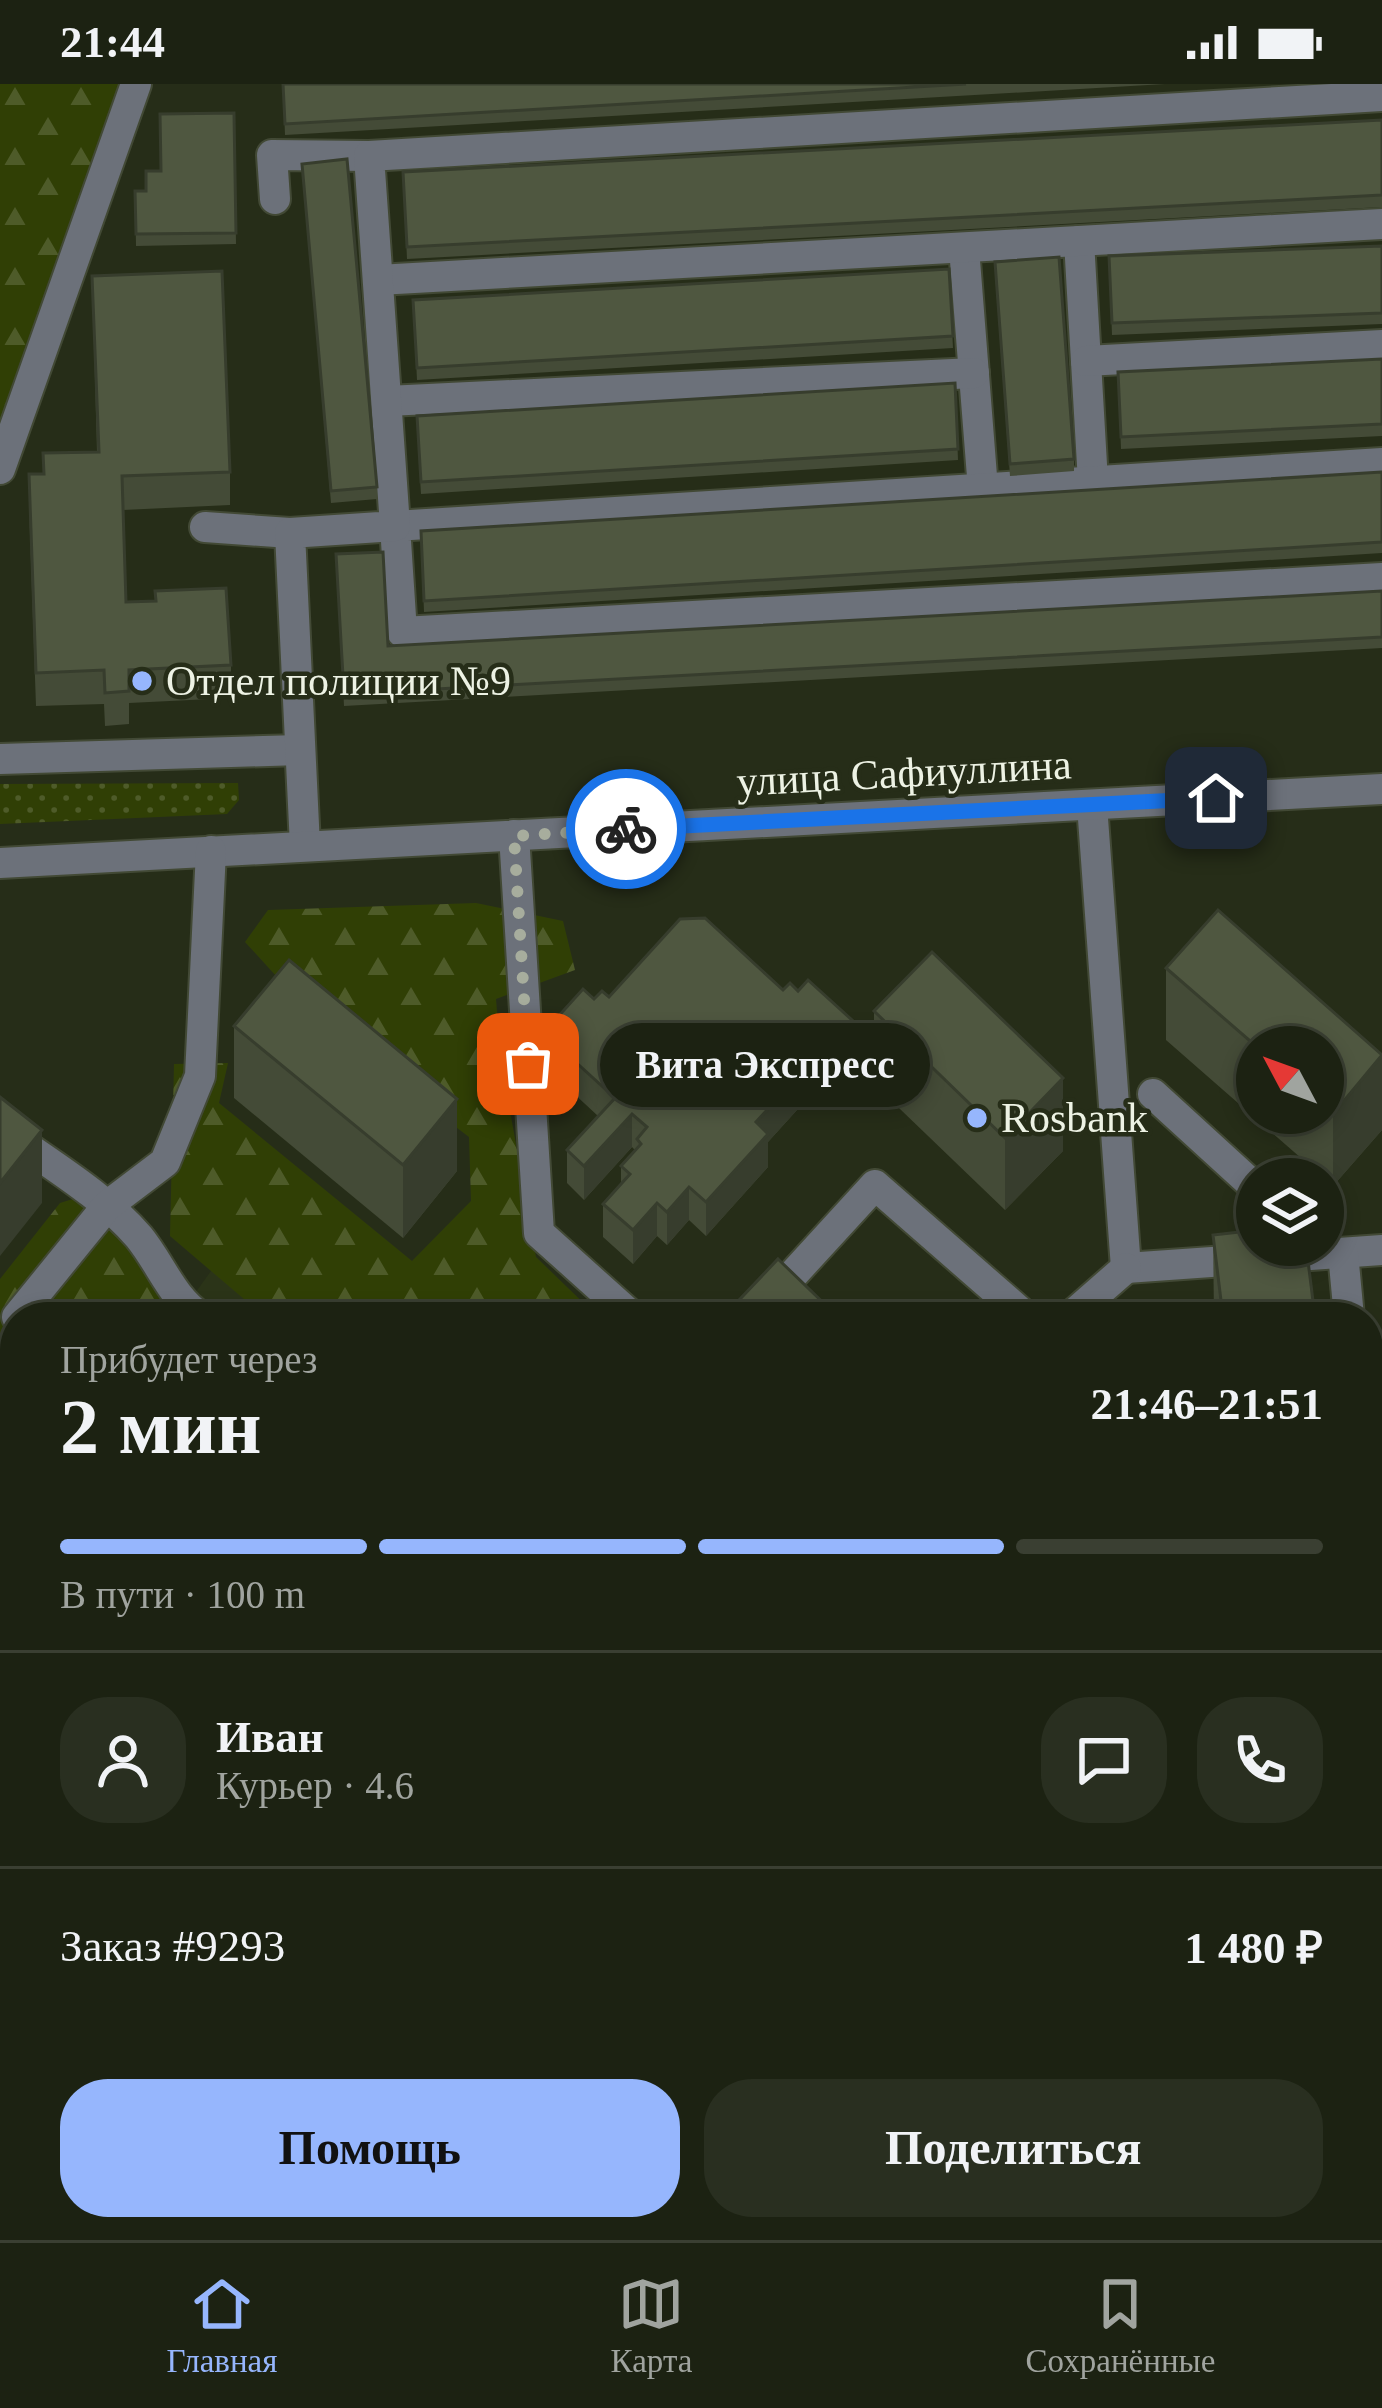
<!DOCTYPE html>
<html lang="ru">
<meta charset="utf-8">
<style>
:root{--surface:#1c2212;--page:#292f20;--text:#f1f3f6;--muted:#a0a49f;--line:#3a3f32;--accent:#96b6fd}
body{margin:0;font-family:"Times New Roman",serif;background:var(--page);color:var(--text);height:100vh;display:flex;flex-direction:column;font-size:45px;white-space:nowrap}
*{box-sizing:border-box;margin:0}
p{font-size:39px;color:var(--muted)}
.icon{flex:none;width:66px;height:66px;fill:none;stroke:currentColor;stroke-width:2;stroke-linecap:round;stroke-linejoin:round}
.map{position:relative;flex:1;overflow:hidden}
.drawer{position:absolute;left:0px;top:1218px;width:1383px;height:939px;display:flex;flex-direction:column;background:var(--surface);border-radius:48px 48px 0 0;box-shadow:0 6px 18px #0003,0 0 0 3px var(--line)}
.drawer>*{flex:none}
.needle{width:78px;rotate:311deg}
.buttons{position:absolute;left:1236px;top:942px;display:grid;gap:24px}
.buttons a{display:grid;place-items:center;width:108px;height:108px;border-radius:50%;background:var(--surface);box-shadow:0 6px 18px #0003,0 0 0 3px var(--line);font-size:60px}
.pin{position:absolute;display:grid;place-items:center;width:102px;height:102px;color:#fff;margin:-51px;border-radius:24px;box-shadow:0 6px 18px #0006}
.courier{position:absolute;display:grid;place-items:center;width:120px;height:120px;margin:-60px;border:9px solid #1a73e8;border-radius:50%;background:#fff;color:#222;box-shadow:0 3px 15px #0007}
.bubble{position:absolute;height:84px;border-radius:42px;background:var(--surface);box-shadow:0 6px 18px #0003,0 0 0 3px var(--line);font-size:39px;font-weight:600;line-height:84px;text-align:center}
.summary em{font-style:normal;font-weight:600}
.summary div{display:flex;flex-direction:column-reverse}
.summary{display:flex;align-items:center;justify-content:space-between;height:204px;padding:0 60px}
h1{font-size:78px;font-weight:600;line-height:90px}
.bar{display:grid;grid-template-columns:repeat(4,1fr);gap:18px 12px;align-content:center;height:144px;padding:0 60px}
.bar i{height:15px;border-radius:9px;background:var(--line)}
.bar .on{background:var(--accent)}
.bar p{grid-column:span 4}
.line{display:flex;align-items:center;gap:30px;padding:0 60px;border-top:3px solid var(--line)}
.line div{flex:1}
.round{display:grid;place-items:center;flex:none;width:126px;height:126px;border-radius:48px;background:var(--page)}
.action{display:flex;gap:24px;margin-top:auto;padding:24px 60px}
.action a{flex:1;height:138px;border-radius:48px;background:var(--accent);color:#111;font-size:48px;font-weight:600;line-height:138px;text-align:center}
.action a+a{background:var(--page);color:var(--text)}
.status{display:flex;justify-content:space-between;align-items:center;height:84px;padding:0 60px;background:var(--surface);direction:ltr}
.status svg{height:33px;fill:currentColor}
.tabs{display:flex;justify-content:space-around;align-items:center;height:168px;border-top:3px solid var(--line);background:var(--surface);font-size:33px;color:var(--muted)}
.tabs a{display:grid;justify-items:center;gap:6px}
.tabs .on{color:var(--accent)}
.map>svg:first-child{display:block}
</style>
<div class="status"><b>21:44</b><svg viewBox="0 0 49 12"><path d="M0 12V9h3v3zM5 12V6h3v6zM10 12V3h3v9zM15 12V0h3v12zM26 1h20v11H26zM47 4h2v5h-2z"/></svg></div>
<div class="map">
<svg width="1382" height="2156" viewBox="0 0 1382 2156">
<defs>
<pattern id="grass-dots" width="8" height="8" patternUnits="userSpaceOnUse" patternTransform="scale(3)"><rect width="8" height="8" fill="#303f05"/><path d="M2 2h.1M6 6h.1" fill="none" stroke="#4e5b29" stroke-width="1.8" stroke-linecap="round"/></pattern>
<pattern id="forest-firs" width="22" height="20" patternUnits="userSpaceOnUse" patternTransform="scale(3)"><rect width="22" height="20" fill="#303f05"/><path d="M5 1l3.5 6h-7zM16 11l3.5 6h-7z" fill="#4e5b29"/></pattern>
</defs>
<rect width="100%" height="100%" fill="#262d18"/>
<g fill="#2b3418">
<path d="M236 1152 334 1233H178Z"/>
<path d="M419 2142H939L941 2156H409Z"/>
</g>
<path fill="url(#grass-dots)" d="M238 699 239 716 227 730 0 740V700Z"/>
<g fill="url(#forest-firs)">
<path d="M0 0H132L0 350Z"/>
<path d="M476 819 563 837 575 886 496 915 501 976 536 1173 598 1233H428L371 1223 363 1233H265L170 1152 174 980 228 979 219 1019 412 1177 471 1117 469 1053 318 938 245 858 268 826Z"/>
<path d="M108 1104 183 1215 173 1233H15V1600L0 1588V1195L60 1119Z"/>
</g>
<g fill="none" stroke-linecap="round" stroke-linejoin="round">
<defs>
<g id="minor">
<path d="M275 115 272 71 369 72"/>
<path d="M1079 157 1093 398"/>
<path d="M964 164 983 405"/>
<path d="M378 196 1382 140"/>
<path d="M1086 277 1382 261"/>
<path d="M387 317 974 289"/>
<path d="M1382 379 395 442 402 548 1382 494"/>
<path d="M0 385 136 0"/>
<path d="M205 443 290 449"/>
<path d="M0 675 300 666"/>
<path d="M1092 721 1126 1184 1382 1166"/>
<path d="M514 751 539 1149 627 1228"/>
<path d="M305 762 290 449 395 442 369 72 1382 12"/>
<path d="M0 779 1382 705"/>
<path d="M1153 1010 1257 1105"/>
<path d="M0 1044C46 1078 101 1109 139 1153 161 1180 172 1214 201 1233"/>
<path d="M1343 1169 1349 1233"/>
<path d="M17 1233 107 1122 165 1078 200 992 211 767"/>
<path d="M806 1233 777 1208 875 1101 1026 1233"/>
<path d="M1070 1233 1126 1184"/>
<path d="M1368 1296 1382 1305"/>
<path d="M1368 1424 1372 1464 1382 1470"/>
<path d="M0 1797 15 1809"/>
<path d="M1368 2009 1382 2003"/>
<path d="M1173 2142 1193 2156"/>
<path d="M115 2156 126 2142"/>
<path d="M358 2156 370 2142"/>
<path d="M1017 2156 1026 2142"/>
</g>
</defs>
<use href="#minor" stroke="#424935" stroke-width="34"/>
<use href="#minor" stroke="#6c717a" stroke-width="30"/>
</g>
<g fill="#444b37" fill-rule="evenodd">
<path d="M283 0H1165L285 51Z"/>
<path d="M234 29 236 160 136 162 135 107H146L161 87Z"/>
<path d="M1382 36V123L407 175 403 88Z"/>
<path d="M302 80 377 403V415L331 419Z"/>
<path d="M1382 162V240L1112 251 1109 172Z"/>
<path d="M949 185 953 264 417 296 413 216Z"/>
<path d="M995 189 1074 375V387L1010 392Z"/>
<path d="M92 192 230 388V421L123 426 126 518 231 581V614L129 619V640L105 642 104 620 36 622 29 423V390H43L97 368Z"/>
<path d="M1382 275V352L1121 365 1118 288Z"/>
<path d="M955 299 958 376 421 410 417 344Z"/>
<path d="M1382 388V469L424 528 421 447Z"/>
<path d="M336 470 388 562 1382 507V564L344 622Z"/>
<path d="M1166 884 1382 971V1046L1333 1102 1166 956ZM1257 963H1323V1029H1257Z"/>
<path d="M808 896 863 980 850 994 837 982 768 1058V1083L706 1152 689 1136 667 1161 657 1152 633 1180 603 1153V1120L621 1099V1082L635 1066 632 1063 584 1116 567 1099V1066L598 1032 557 994 555 936 594 915 798 907Z"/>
<path d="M874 927 1063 1067 1005 1126 874 1000Z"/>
<path d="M234 942 457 1087 403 1154 234 1014Z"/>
<path d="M1213 1151 1315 1233H1214Z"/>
<path d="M1368 1438 1382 1448V1640L1368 1631Z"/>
<path d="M0 1555 15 1567V1732L0 1720Z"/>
<path d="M1368 2049 1382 2058V2156H1288L1266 2142H1368Z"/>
<path d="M1021 2142H1078L1087 2156H1021Z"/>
</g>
<g fill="#373d2d">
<path d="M863 946V980L850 994V961Z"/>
<path d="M837 949V982L768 1058V1083L706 1152V1118L756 1038Z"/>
<path d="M1382 973V1046L1333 1102V1030Z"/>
<path d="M1063 994V1067L1005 1126V1054Z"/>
<path d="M457 1015V1087L403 1154V1081Z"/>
<path d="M632 1030V1063L584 1116V1082Z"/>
<path d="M42 1046V1119L0 1172V1099Z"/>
<path d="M689 1103V1136L667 1161V1128Z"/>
<path d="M657 1119V1152L633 1180V1146Z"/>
<path d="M221 2142H279L267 2156H210Z"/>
<path d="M771 2142H797L786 2156H760Z"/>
</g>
<g fill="#4f5740" stroke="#373d2d" stroke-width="3">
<path d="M283 0H966L285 40Z"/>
<path d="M234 29 236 149 136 150 135 107H146V87H161L160 30Z"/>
<path d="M1382 36V111L407 163 403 88Z"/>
<path d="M347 75 377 403 331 407 302 80Z"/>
<path d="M1382 162V229L1112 239 1109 172Z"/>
<path d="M1059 173 1074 375 1010 380 995 178Z"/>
<path d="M949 185 953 252 417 284 413 216Z"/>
<path d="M222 187 230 388 122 392 126 518 156 517 155 507 226 504 231 581 129 586V607L105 609 104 586 36 589 29 390H44L43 369 99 368 92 192Z"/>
<path d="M1382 275V340L1121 353 1118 288Z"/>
<path d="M955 299 958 365 421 398 417 332Z"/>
<path d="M1382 388V458L424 517 421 447Z"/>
<path d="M383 468 388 562 1382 507V553L344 610 336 470Z"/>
<path d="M1218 826 1382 971 1333 1030 1323 1021V963H1257L1166 884Z"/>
<path d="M705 834 783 906 790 899 798 907 808 896 863 946 850 961 837 949 756 1038 768 1050 706 1118 689 1103 667 1128 657 1119 633 1146 603 1120 630 1090 621 1082 641 1060 637 1055 647 1043 632 1030 584 1082 567 1066 615 1014 557 961 569 948 555 936 583 905 594 915 602 907 609 913 680 835Z"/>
<path d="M932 868 1063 994 1005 1054 874 927Z"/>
<path d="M289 876 457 1015 403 1081 234 942Z"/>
<path d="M0 1013 42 1046 0 1099Z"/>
<path d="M1257 1146V1161H1306L1315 1233H1223L1213 1151Z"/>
<path d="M778 1175 838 1233H723Z"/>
<path d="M1368 1438 1382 1448V1568L1368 1559Z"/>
<path d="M0 1555 15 1567V1659L0 1648Z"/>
<path d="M1368 2049 1382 2058V2145L1368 2136Z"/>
<path d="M132 2142H221L210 2156H120Z"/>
<path d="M677 2142H771L760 2156H666Z"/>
<path d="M1023 2142H1078L1087 2149 1081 2156H1042Z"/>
</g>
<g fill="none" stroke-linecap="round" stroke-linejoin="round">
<path stroke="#a7ad9d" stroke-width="12" stroke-dasharray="0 21.6" d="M528 980 514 752 626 745"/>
<path stroke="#1a73e8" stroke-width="15" d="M626 745 1216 714"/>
</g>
<g fill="#96b6fd" stroke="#262d18" stroke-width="4.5">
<circle cx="142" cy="597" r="12"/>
<circle cx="977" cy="1034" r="12"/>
</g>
<g text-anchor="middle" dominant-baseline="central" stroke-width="9" stroke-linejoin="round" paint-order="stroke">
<g font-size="42" fill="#edf2e4" stroke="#262d18" text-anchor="start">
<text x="166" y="597">Отдел полиции №9</text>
<text x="1001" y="1034">Rosbank</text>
</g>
<g font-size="42" fill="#edf2e4" stroke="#262d18">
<text transform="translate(904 689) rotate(-3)">улица Сафиуллина</text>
</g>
</g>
</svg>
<div class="buttons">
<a><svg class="needle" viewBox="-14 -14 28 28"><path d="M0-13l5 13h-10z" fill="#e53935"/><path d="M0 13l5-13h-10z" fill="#a0a49f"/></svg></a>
<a><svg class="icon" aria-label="layers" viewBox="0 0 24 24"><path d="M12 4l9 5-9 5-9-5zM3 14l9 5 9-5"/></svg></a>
</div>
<div class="pin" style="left:528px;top:980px;background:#ea580c"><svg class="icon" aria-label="bag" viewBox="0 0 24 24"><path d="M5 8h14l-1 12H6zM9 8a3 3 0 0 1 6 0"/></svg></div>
<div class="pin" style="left:1216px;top:714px;background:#1f2937"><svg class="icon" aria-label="home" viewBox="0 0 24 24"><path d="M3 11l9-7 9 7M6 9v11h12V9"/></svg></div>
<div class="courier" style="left:626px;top:745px"><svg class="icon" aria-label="bike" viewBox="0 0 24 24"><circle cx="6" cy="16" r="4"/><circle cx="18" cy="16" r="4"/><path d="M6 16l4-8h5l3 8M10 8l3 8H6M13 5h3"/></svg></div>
<div class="bubble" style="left:600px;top:939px;width:330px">Вита Экспресс</div>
<section class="drawer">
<div class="summary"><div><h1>2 мин</h1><p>Прибудет через</p></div><em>21:46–21:51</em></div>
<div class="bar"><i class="on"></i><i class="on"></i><i class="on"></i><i></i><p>В пути · 100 m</p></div>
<div class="line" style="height:216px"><a class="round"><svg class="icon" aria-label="person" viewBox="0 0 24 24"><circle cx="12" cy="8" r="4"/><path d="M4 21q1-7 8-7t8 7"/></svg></a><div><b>Иван</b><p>Курьер · 4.6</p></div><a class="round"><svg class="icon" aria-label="chat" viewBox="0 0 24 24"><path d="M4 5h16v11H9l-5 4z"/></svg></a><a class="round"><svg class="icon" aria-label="phone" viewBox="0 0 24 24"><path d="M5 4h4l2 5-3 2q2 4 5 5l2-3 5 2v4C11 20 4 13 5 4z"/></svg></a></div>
<div class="line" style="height:156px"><div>Заказ #9293</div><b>1 480 ₽</b></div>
<div class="action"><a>Помощь</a><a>Поделиться</a></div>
</section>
</div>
<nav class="tabs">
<a class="on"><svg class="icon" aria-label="home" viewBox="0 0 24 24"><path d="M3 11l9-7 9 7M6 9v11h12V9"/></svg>Главная</a>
<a><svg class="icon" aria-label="map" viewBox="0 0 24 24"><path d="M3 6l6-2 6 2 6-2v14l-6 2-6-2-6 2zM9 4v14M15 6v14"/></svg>Карта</a>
<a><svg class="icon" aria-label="saved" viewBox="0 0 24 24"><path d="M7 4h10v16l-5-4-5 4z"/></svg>Сохранённые</a>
</nav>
